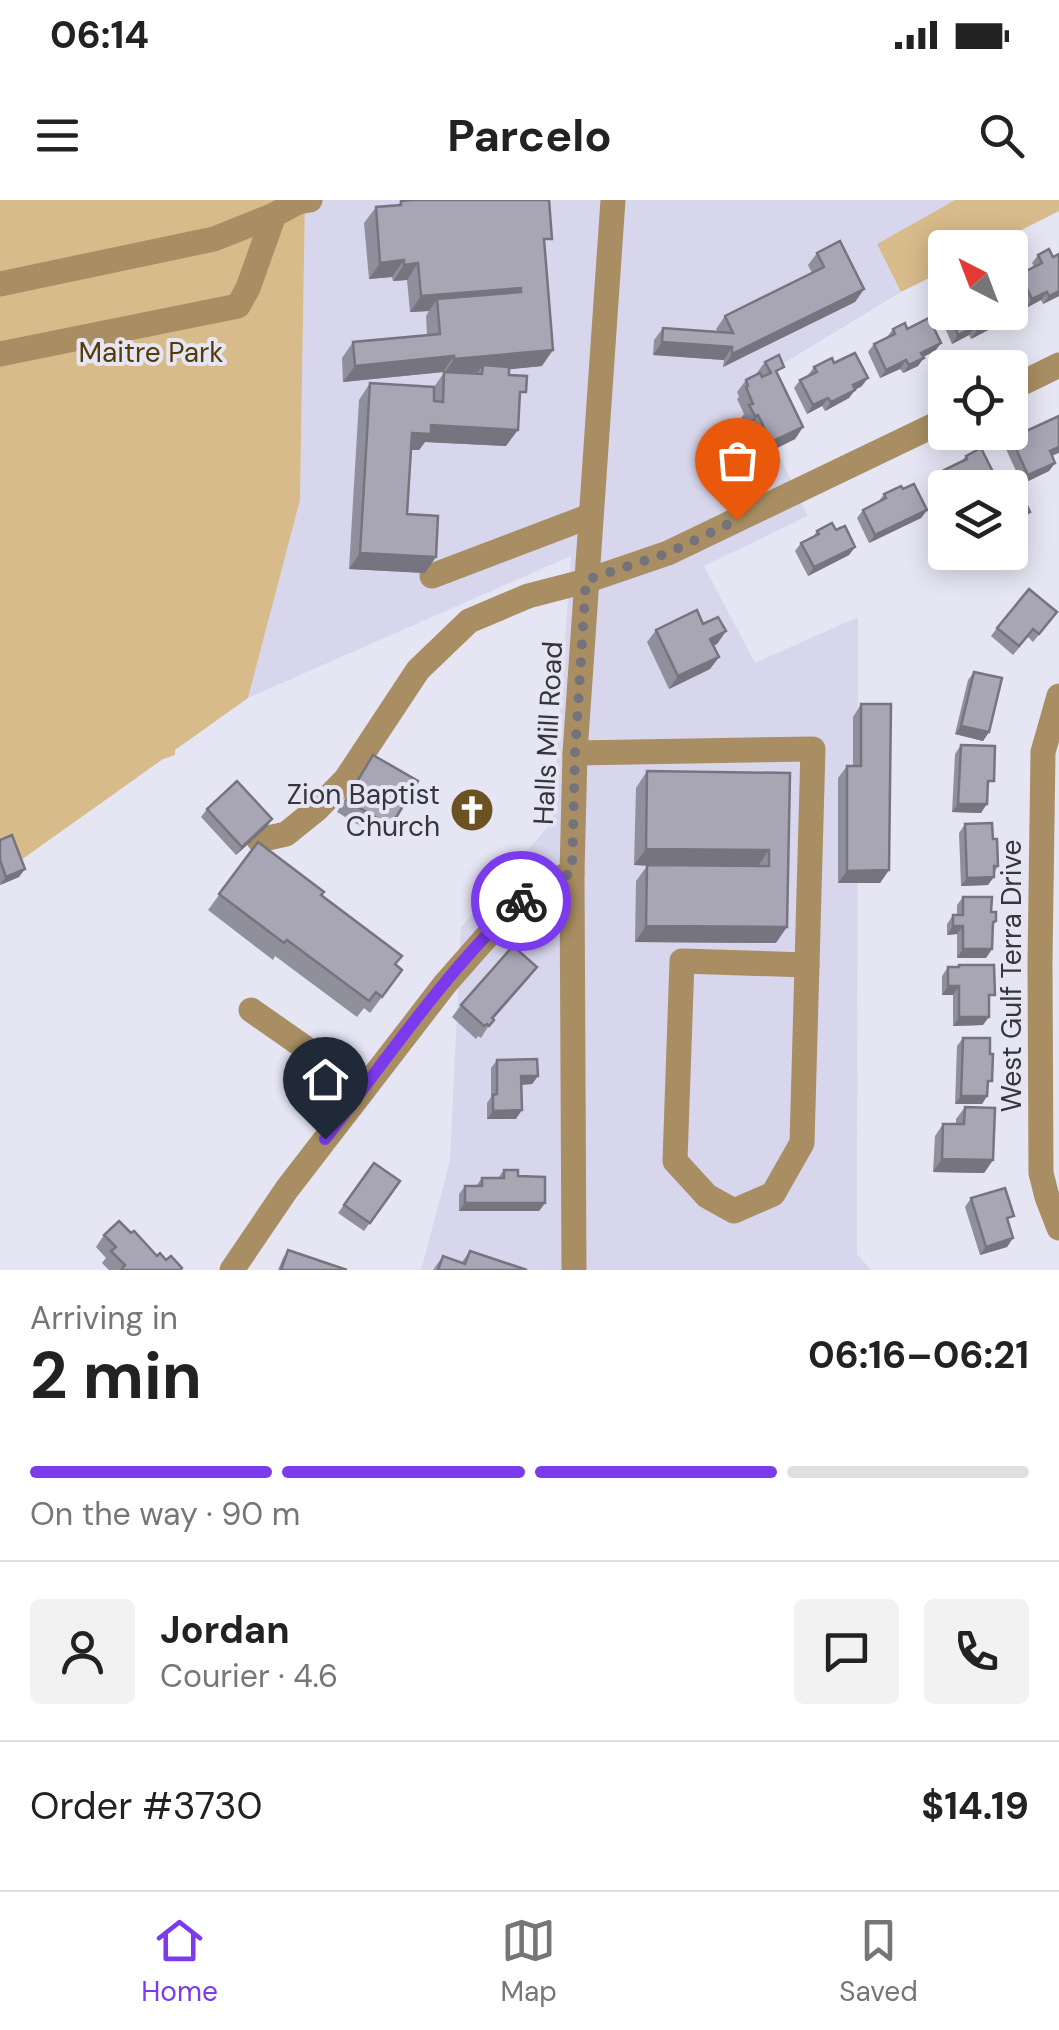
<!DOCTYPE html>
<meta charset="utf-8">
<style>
:root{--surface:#fff;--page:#f2f2f2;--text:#222;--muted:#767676;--line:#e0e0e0;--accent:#7c3aed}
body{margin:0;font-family:"DM Sans",sans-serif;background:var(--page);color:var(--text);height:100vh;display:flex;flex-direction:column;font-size:38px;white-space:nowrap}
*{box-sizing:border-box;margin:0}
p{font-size:32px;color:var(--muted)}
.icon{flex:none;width:55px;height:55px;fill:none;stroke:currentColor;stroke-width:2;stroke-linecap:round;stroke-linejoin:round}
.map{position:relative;height:1070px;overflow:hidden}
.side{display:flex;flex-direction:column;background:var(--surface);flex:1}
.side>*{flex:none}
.needle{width:65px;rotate:318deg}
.buttons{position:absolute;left:928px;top:30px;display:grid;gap:20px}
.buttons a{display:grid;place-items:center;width:100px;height:100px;border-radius:10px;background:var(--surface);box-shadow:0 5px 25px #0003;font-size:50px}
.pin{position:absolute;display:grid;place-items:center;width:85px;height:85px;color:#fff;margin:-102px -42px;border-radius:50% 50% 50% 0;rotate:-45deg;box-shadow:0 0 10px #0007}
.pin .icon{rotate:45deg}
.courier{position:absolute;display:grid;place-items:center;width:100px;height:100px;margin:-50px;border:8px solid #7c3aed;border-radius:50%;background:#fff;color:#222;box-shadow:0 2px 12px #0007}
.head em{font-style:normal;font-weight:700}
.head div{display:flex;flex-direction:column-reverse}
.head{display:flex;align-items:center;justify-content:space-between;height:170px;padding:0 30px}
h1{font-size:65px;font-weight:700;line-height:75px}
.bar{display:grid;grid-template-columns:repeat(4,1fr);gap:15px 10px;align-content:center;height:120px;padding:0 30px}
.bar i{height:12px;border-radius:8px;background:var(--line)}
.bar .current{background:var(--accent)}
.bar p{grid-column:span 4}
.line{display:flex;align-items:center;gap:25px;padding:0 30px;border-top:2px solid var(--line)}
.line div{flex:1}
.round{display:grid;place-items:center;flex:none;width:105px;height:105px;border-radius:10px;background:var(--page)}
.status{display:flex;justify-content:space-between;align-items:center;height:70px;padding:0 50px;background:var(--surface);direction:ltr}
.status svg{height:28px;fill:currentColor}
header{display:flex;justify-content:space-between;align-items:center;height:130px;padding:0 30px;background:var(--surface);font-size:45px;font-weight:700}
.tabs{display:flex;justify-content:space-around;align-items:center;height:140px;border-top:2px solid var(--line);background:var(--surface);font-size:28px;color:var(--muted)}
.tabs a{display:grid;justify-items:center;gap:5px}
.tabs .current{color:var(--accent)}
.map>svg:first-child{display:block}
</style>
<div class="status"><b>06:14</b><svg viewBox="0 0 49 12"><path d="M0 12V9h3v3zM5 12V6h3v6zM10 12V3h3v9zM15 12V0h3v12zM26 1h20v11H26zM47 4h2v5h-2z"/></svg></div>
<header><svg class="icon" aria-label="menu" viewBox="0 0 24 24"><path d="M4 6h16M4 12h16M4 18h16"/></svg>Parcelo<svg class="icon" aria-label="search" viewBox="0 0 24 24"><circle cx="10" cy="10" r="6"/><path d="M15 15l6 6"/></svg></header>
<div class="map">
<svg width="1059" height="1070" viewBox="0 0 1059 1070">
<rect width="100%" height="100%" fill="#e6e5f4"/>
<path fill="#d8d6ec" d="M305 0H955L877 44 901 92 746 186 808 316 704 366 755 463 858 417 857 1054 871 1070H421L450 961 461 727 552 622 571 356 248 498 300 300Z"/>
<g fill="#d7bb8b">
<path d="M0 0H305L300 300 248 498 175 550V555L163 559 0 675Z"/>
<path d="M955 0H1059V11L988 47 945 48V70L901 92 877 44Z"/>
</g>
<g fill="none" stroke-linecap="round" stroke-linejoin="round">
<g stroke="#a88e62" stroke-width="25">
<path d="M0 84 214 39 274 15"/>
<path d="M0 154 238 106 248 88 274 15 298 2 310 0"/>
<path d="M1010 189 1059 165"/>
<path d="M432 376 590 316"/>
<path d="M1059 496 1043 552 1040 762 1041 973 1047 997 1059 1028"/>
<path d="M575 553 813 549 807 765"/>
<path d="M259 640 286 634 317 609 346 579 418 470 469 421 528 396 586 381 668 353 945 220"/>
<path d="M682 761 807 765 802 943 773 994 734 1011 707 996 675 961Z"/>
<path d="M251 810 364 889"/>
<path d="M232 1070 287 989 445 784 503 718 536 687 572 673"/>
<path d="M574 1070 572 673 575 553 613 0"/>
</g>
</g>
<g fill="#908f9c">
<path d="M401 1 545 49 542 166 509 169V175L519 202 506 246 425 242 419 250H411L407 314 425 373 349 369 359 200 370 183 434 187 443 174V172L343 182 342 158 353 142 427 135 426 116 429 111 410 112 407 80 393 81 392 77 369 79 364 23 376 7 398 5Z"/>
<path d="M817 53 864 89 855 102 723 167 724 160 653 155 654 140 663 128 718 132 716 129 725 116 812 73 808 65Z"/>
<path d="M1038 55 1059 96 1043 104 1041 100 1026 108 1014 83 1020 74 1034 67 1032 63Z"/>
<path d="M945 97V112H1010L1008 116 998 122 994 127 971 139 969 135 952 144 936 107 941 99Z"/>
<path d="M893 129H907L941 143 935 151 923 157 918 166 903 173 900 169 880 178 868 152 874 144 887 137Z"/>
<path d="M765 162 778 175 803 227 795 239 763 255 750 228 746 229 741 218 744 214 737 199 739 197 737 192 746 180 756 174Z"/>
<path d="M834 163 862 186 855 190 849 198 825 211 822 206 807 214 794 188 800 180 808 175 814 167Z"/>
<path d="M1059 216V253L1052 256 1055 263 1049 271 1022 284 1005 247 1011 238Z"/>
<path d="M966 256 1001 288H945V292L938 278 944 270 962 261Z"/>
<path d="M903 289 927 310 921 318 869 343 857 318 863 310 879 301 884 294Z"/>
<path d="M836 330 855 347 849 355 808 376 795 351 801 343 813 337 817 331Z"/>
<path d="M1051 420 1033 442 1028 437 1013 455 991 436 997 428Z"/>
<path d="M703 424 726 431 717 444 714 445 719 457 710 469 669 489 647 442 656 430Z"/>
<path d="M974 472 989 532 983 541 955 534 968 480Z"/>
<path d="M861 504 889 670 880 683H838V578L847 566H853V517Z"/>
<path d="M961 545 988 590 981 613 952 612 955 554Z"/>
<path d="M373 555 391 626 382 639 337 612Z"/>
<path d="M647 571 790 573 776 743 635 742 636 681 647 666 634 665 636 588Z"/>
<path d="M207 609 272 619 266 628 236 655 201 617Z"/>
<path d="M965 624 993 639 998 666 988 685 961 686 959 633Z"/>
<path d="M0 640 19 677 0 685Z"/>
<path d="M258 642 321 695 402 770 370 813 364 808 357 817 275 756 273 760 208 710Z"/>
<path d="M963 697 991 712 996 721 993 726 992 749 986 758H957V734L947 735V724L953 715H957V705Z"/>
<path d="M959 765 989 803 983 825 953 826V795H942V776L948 767H958Z"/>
<path d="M537 767 528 779 493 819 481 838 478 836 476 839 452 817 461 805Z"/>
<path d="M963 838 988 887 987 896 982 904H955L957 846Z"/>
<path d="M497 860 538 876 532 884 521 885 516 919H487V903L491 897V868Z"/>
<path d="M965 907 993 960 984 973 933 972 935 936 943 924H956V919Z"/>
<path d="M374 963 400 981 364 1031 338 1013Z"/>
<path d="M504 970 518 976 545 1003 539 1011H459V994L465 986H476L482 978H498Z"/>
<path d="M971 998 1008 1024 1013 1038 1007 1047 980 1055 965 1007Z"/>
<path d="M131 1033 157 1056 181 1070H109L102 1063 106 1058 96 1047 104 1035Z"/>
<path d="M288 1050 347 1070H278L283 1058Z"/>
<path d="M470 1051 527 1070H433L443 1056 462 1062Z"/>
</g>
<g fill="#76747f">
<path d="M404 60 392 77 369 79 380 63Z"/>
<path d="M418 63 407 80 393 81 404 65Z"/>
<path d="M521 88 510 104 437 99 429 111 410 112 421 96Z"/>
<path d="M864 89 855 102 723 167 732 154Z"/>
<path d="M1059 91V96L1043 104 1049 96Z"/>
<path d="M1047 92 1041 100 1026 108 1032 99Z"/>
<path d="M1014 108 1008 116 998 122 994 127 971 139 977 130 998 116 1005 112H1010V110Z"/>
<path d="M975 127 969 135 952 144 958 135Z"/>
<path d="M662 142 732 147 724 160 653 155Z"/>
<path d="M941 143 935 151 915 161 921 153Z"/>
<path d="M553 150 542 166 482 172 483 165 478 172 443 175 454 159Z"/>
<path d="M454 156 443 172 343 182 355 166Z"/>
<path d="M924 158 918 166 903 173 909 165Z"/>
<path d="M906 160 900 169 880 178 886 170Z"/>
<path d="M868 178 862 186 847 194 853 185Z"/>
<path d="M855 190 849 198 825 211 831 202Z"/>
<path d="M828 198 822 206 807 214 813 205Z"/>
<path d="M758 215 750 228 746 229 755 216Z"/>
<path d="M431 225 518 230 506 246 425 242 419 250H401L412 233Z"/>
<path d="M803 227 795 239 763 255 771 242Z"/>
<path d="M1059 247V252L1044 260 1050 251Z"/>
<path d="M1055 263 1049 271 1022 284 1028 275Z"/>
<path d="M927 310 921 318 869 343 875 335Z"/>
<path d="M1030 312 1024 320 1010 327 1012 320Z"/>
<path d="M855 347 849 355 808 376 814 367Z"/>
<path d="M360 353 436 357 425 373 349 369Z"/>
<path d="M726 431 717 444 702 451 710 439Z"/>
<path d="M719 457 710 469 669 489 678 476Z"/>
<path d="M961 526 989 532 983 541 955 534Z"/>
<path d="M958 604H987L981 613 952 612Z"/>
<path d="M272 619 266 628 236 655 242 647Z"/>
<path d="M646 649 769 650 758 666 634 665Z"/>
<path d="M25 669 19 677 0 685 6 677Z"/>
<path d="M889 670 880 683H838L847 671Z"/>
<path d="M994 677 988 685 961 686 967 678Z"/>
<path d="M646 726 787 727 776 743 635 742Z"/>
<path d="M953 726H963L957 734 947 735Z"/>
<path d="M963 749H992L986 758H957Z"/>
<path d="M537 767 528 779 488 825 492 818Z"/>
<path d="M948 786H959L953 795H942Z"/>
<path d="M959 817H989L983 825 953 826Z"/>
<path d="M521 876H538L532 884 515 885Z"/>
<path d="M961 896H987L982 904H955Z"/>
<path d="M522 910 516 919H487L493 911Z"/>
<path d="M942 959 993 960 984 973 933 972Z"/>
<path d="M465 1003H545L539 1011H459Z"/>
<path d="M1013 1038 1007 1047 980 1055 986 1047Z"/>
</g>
<g fill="#a8a6b5" stroke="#76747f" stroke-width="2.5">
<path d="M413 0H549L552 39H544L553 150 454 159V156L355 166 353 142 440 134 437 99 521 92V88L421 96 418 63 404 65V60L380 63 376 7 401 5V1Z"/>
<path d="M840 41 864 89 732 154V147L662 142 663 128 733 133 725 116 824 67 817 53Z"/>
<path d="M1049 49 1053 57 1059 54V91L1049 96 1047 92 1032 99 1020 74 1042 63 1038 55Z"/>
<path d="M948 112H1005L998 116 1000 119 977 130 975 127 958 135Z"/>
<path d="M929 118 941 143 921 153 924 158 909 165 906 160 886 170 874 144 895 134 893 129 905 123 907 129Z"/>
<path d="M855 153 868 178 853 185 855 190 831 202 828 198 813 205 800 180 817 172 814 167 832 158 834 163Z"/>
<path d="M779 155 784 167 776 171 803 227 771 242 758 215 755 216 749 205 753 204 746 187 748 186 746 180 760 173 762 177 771 173 765 162Z"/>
<path d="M483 165 509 167V175L527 176 526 192H520L518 230 431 225V234L412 233 407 314 438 316 436 357 360 353 370 183 434 187V201L443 202 444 172 482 174Z"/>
<path d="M1059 216V247L1050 251 1055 263 1028 275 1011 238Z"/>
<path d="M981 248 1001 288H986L984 283 974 288H953L944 270 967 259 966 256Z"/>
<path d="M1016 283 1030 312 1012 320 1010 316V288H1008Z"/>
<path d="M914 284 927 310 875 335 863 310 886 298 884 294 901 286 903 289Z"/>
<path d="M832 323 836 330 845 326 855 347 814 367 801 343 819 334 817 331Z"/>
<path d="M1029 389 1057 412 1039 434 1033 429 1019 446 997 428Z"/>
<path d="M697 410 703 424 718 417 726 431 710 439 719 457 678 476 656 430Z"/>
<path d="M974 472 1002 478 989 532 961 526Z"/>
<path d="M861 504H891L889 670 847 671V566H861Z"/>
<path d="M961 545 995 546 994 581H988L987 604H958Z"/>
<path d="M373 555 418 581 391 626 346 600Z"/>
<path d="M647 571 790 573 787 727 646 726 647 665 769 666V650L646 649Z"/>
<path d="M237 581 272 619 242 647 207 609Z"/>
<path d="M992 623 993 639H997L998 666H994V677L967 678 965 624Z"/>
<path d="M12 635 25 669 6 677 0 660V640Z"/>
<path d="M258 642 324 692 321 695 402 756 395 764 402 770 382 797 376 792 369 801 287 740 284 743 219 694Z"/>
<path d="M963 697H992L991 712H996V721L993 722 992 749H963V726H953V715H963Z"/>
<path d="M513 746 537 767 492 818 494 820 489 826 487 824 484 826 461 805Z"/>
<path d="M959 765H994L995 795H989V817H959V786H948V767H959Z"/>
<path d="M963 838H990V854H993L992 881H988L987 896H961Z"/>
<path d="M537 859 538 876H521L522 910 493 911V895L497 894V860Z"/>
<path d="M965 907 995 908 993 960 942 959 943 924H964Z"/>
<path d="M374 963 400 981 370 1023 344 1005Z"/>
<path d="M504 970H518V976L545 977V1003H465V986H482V978H504Z"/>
<path d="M1005 988 1014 1016 1007 1018 1013 1038 986 1047 971 998Z"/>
<path d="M119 1021 131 1033 134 1031 157 1056 160 1053 166 1060 171 1056 182 1068 180 1070H121L125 1065 111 1051 116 1047 104 1035Z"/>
<path d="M288 1050 347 1070H281Z"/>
<path d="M470 1051 527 1070H438L443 1056 465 1064Z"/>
</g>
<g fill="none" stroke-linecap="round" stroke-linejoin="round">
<path stroke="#74737c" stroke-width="10" stroke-dasharray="0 18" d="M521 701 536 687 572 673 575 553 586 380 668 353 737 320"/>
<path stroke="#7c3aed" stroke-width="12" d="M325 939C386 860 448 768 521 701"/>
</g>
<defs>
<symbol id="church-disc" viewBox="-11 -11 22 22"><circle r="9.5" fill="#6b5223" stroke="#e6e5f4"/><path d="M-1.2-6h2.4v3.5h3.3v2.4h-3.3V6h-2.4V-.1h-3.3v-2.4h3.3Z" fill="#fff"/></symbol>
</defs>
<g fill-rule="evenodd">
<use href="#church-disc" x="447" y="585" width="50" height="50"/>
</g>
<g text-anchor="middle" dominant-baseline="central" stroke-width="8" stroke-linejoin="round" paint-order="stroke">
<g font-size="28" fill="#533b06" stroke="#e6e5f4">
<text x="151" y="152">Maitre Park</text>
</g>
<g font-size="28" fill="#36353b" stroke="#e6e5f4">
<text transform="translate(548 533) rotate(-87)">Halls Mill Road</text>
<text transform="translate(1011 776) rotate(-90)">West Gulf Terra Drive</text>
</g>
<g font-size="28" fill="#36353b" stroke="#e6e5f4" text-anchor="end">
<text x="440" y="594">Zion Baptist<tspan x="440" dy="32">Church</tspan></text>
</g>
</g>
</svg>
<div class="buttons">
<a><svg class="needle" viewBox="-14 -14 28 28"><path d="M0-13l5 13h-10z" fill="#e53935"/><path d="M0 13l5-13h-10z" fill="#767676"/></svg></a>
<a><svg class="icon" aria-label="locate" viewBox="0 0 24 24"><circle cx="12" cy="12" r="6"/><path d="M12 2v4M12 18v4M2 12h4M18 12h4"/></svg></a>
<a><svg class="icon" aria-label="layers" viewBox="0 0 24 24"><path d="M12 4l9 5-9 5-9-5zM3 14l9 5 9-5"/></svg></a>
</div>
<div class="pin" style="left:737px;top:320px;background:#ea580c"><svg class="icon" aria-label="bag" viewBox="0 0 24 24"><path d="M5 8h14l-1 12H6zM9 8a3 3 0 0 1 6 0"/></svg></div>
<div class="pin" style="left:325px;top:939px;background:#1f2937"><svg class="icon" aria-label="home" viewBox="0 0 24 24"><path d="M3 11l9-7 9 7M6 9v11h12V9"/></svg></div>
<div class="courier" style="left:521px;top:701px"><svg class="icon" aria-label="bike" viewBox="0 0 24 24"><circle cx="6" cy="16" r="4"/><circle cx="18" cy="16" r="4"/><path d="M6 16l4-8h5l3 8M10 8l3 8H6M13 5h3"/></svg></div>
</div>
<section class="side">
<div class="head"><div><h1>2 min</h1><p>Arriving in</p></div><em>06:16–06:21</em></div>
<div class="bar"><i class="current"></i><i class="current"></i><i class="current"></i><i></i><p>On the way · 90 m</p></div>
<div class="line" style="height:180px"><a class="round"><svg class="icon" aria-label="person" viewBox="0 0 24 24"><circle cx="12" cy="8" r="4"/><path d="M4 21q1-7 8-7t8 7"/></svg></a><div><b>Jordan</b><p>Courier · 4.6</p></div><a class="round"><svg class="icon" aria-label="chat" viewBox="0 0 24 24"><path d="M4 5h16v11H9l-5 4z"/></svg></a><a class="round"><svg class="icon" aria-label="phone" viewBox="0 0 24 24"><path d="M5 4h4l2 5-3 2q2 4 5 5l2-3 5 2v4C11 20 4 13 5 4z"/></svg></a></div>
<div class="line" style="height:130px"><div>Order #3730</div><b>$14.19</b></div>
</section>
<nav class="tabs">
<a class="current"><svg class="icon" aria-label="home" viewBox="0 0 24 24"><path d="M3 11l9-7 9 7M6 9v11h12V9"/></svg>Home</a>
<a><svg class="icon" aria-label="map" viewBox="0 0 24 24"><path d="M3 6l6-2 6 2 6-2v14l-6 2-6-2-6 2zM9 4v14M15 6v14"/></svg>Map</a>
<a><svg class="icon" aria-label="saved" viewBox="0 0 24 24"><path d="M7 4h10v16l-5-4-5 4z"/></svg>Saved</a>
</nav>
